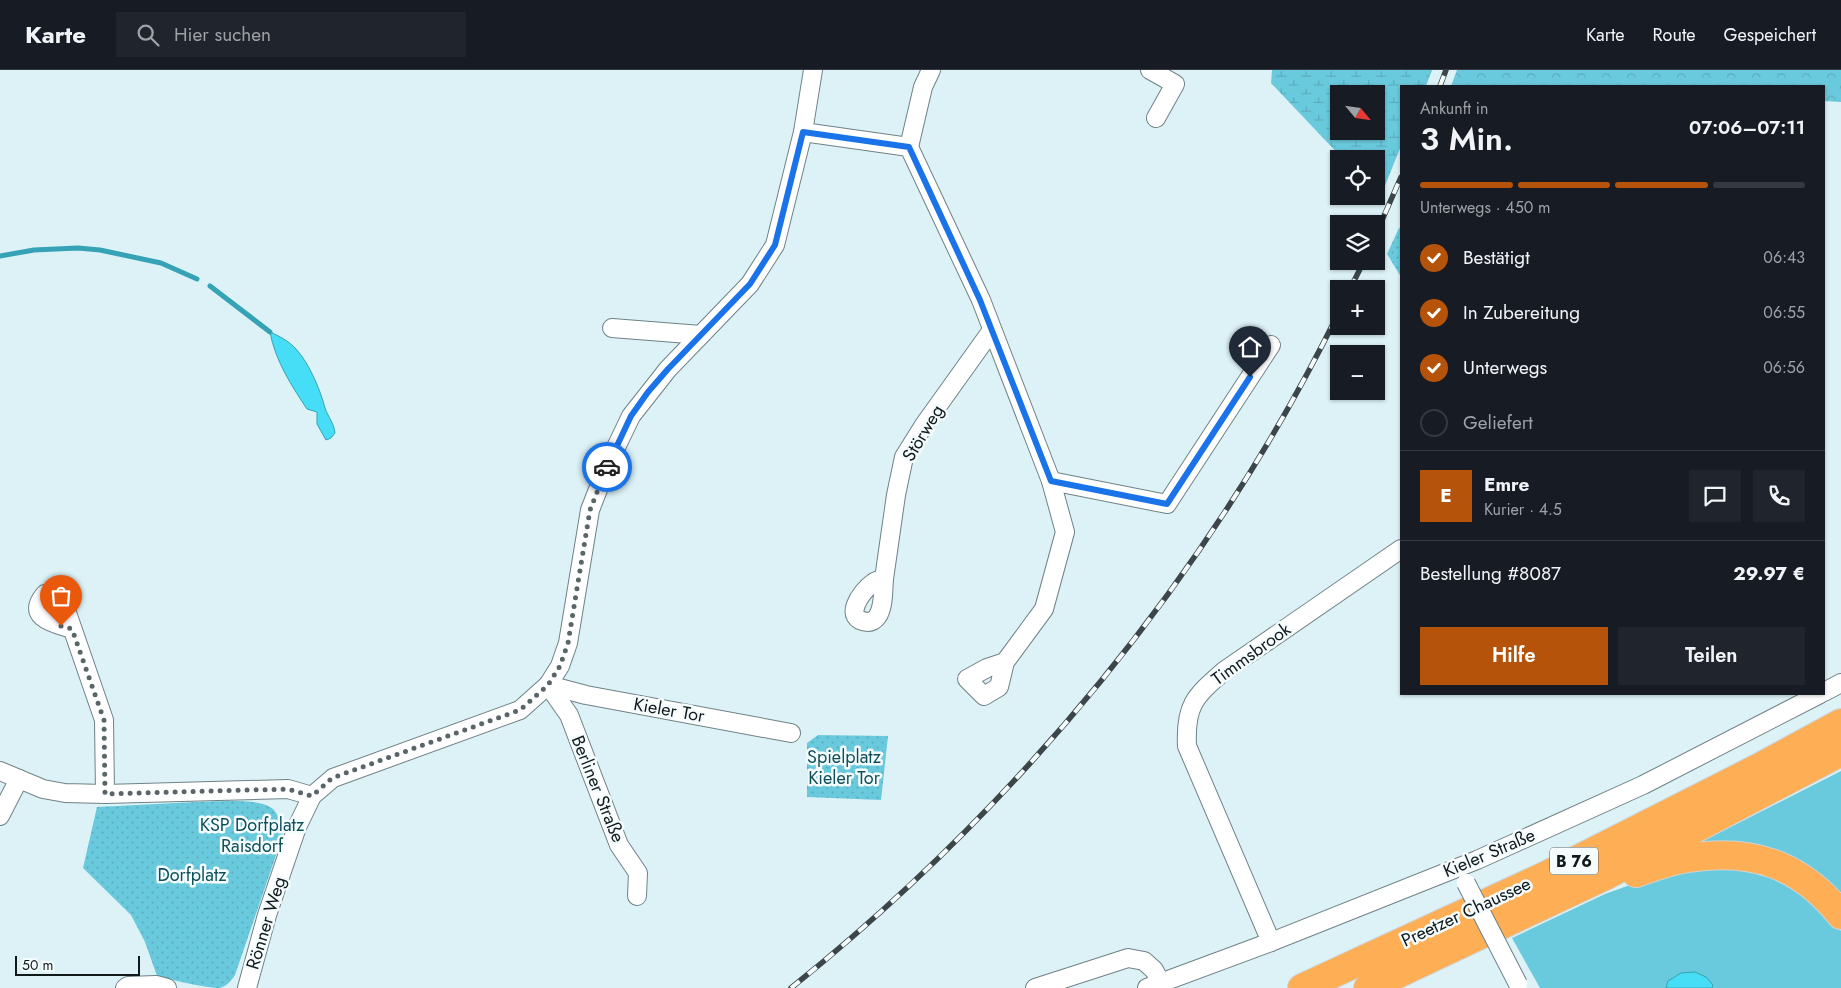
<!DOCTYPE html>
<html lang="de">
<meta charset="utf-8">
<style>
:root{--surface:#171b24;--page:#20242c;--text:#f1f3f6;--muted:#9ea1a6;--line:#363941;--accent:#b45309}
body{margin:0;font-family:Jost,sans-serif;background:var(--page);color:var(--text);height:100vh;display:flex;flex-direction:column;font-size:19px;white-space:nowrap}
*{box-sizing:border-box;margin:0}
p{font-size:16px;color:var(--muted)}
.icon{flex:none;width:28px;height:28px;fill:none;stroke:currentColor;stroke-width:2;stroke-linecap:round;stroke-linejoin:round}
.map{position:relative;flex:1;overflow:hidden}
.drawer{position:absolute;left:1400px;top:15px;width:425px;height:610px;display:flex;flex-direction:column;background:var(--surface);border-radius:0px;box-shadow:0 1px 4px #0004}
.drawer>*{flex:none}
.needle{width:32px;rotate:119deg}
.controls{position:absolute;left:1330px;top:15px;display:grid;gap:10px}
.controls a{display:grid;place-items:center;width:55px;height:55px;border-radius:0px;background:var(--surface);box-shadow:0 1px 4px #0004;font-size:25px}
.scale{position:absolute;left:15px;bottom:12px;width:125px;box-sizing:border-box;padding-left:5px;border:2px solid #12191b;border-top:0;font-size:14px;line-height:18px;white-space:nowrap;color:#12191b;-webkit-text-stroke:4px #f4fcfe;paint-order:stroke}
.pin{position:absolute;display:grid;place-items:center;width:42px;height:42px;color:#fff;margin:-51px -21px;border-radius:50% 50% 50% 0;rotate:-45deg;box-shadow:0 0 5px #0007}
.pin .icon{rotate:45deg}
.courier{position:absolute;display:grid;place-items:center;width:50px;height:50px;margin:-25px;border:4px solid #1a73e8;border-radius:50%;background:#fff;color:#222;box-shadow:0 1px 6px #0007}
.overview em{font-style:normal;font-weight:600}
.overview div{display:flex;flex-direction:column-reverse}
.overview{display:flex;align-items:center;justify-content:space-between;height:85px;padding:0 20px}
h1{font-size:32px;font-weight:600;line-height:38px}
.bar{display:grid;grid-template-columns:repeat(4,1fr);gap:8px 5px;align-content:center;height:60px;padding:0 20px}
.bar i{height:6px;border-radius:4px;background:var(--line)}
.bar .active{background:var(--accent)}
.bar p{grid-column:span 4}
.line{display:flex;align-items:center;gap:12px;padding:0 20px;border-top:1px solid var(--line)}
.line div{flex:1}
.round{display:grid;place-items:center;flex:none;width:52px;height:52px;border-radius:0px;background:var(--page)}
ol{padding:0 20px;list-style:none}
li{display:flex;align-items:center;gap:15px;height:55px}
li p{margin-inline-start:auto}
li .icon{padding:5px;border-radius:50%;background:var(--accent);color:#fff;stroke-width:4}
li:last-child{color:var(--muted)}
li i{width:28px;height:28px;border:2px solid var(--line);border-radius:50%}
.button{display:flex;gap:10px;margin-top:auto;padding:10px 20px}
.button a{flex:1;height:58px;border-radius:0px;background:var(--accent);color:#fff;font-size:20px;font-weight:600;line-height:58px;text-align:center}
.button a+a{background:var(--page);color:var(--text)}
header{display:flex;align-items:center;gap:30px;box-sizing:border-box;height:70px;padding:0 25px;background:var(--surface);border-bottom:1px solid var(--line)}
header strong{font-size:24px}
nav{display:flex;gap:28px;margin-inline-start:auto;font-size:18px}
.search{width:350px;height:45px;background:var(--page);display:flex;align-items:center;gap:12px;box-sizing:border-box;padding:0 18px;border-radius:0px;color:var(--muted);font-size:19px}
.map>svg:first-child{display:block}
</style>
<header>
<strong>Karte</strong>
<div class="search"><svg class="icon" aria-label="search" viewBox="0 0 24 24"><circle cx="10" cy="10" r="6"/><path d="M15 15l6 6"/></svg>Hier suchen</div>
<nav><a>Karte</a><a>Route</a><a>Gespeichert</a></nav>
</header>
<div class="map">
<svg width="1841" height="918" viewBox="0 0 1841 918">
<defs>
<pattern id="forest-crowns" width="20" height="18" patternUnits="userSpaceOnUse" patternTransform="scale(1.25)"><rect width="20" height="18" fill="#6acadd"/><path d="M2 6a3 3 0 1 1 6 0M12 15a3 3 0 1 1 6 0" fill="none" stroke="#5badbd"/></pattern>
<pattern id="wetland-marsh" width="20" height="14" patternUnits="userSpaceOnUse" patternTransform="scale(1.25)"><rect width="20" height="14" fill="#6acadd"/><path d="M1 5h8M5 5V1M11 12h8M15 12V8" fill="none" stroke="#5badbd"/></pattern>
<pattern id="park-dots" width="8" height="8" patternUnits="userSpaceOnUse" patternTransform="scale(1.25)"><rect width="8" height="8" fill="#6acadd"/><path d="M2 2h.1M6 6h.1" fill="none" stroke="#5badbd" stroke-width="1.8" stroke-linecap="round"/></pattern>
</defs>
<rect width="100%" height="100%" fill="#dcf2f6"/>
<g fill="#6acadd">
<path d="M1841 701V833L1695 775Z"/>
<path d="M1743 792 1818 831 1841 861V918H1540L1512 868 1605 824 1685 795Z"/>
</g>
<path fill="url(#forest-crowns)" d="M1457 0H1841V32L1824 31V16H1451Z"/>
<path fill="url(#wetland-marsh)" fill-rule="evenodd" d="M1272 0H1432L1426 16H1401V76L1380 128 1376 124V89H1343L1271 13ZM1339 24H1376V61H1339Z"/>
<g fill="url(#park-dots)">
<path d="M1399 158 1401 159V207L1387 184Z"/>
<path d="M818 665 888 666 881 730 807 727V673Z"/>
<path d="M196 732C214 732 260 727 273 739 280 746 281 756 283 765L235 905C231 911 227 916 220 918 206 918 171 910 157 906L145 872 131 845 83 798 97 737Z"/>
</g>
<g fill="#46ddf7" stroke="#36a2b5">
<path d="M270 262C279 266 289 271 296 279 309 293 320 319 325 338 328 347 334 353 335 363L331 368 326 370 317 354V342L307 339C291 315 275 290 270 262Z"/>
<path d="M1695 902 1706 907 1713 915 1712 918H1666L1668 911 1681 903Z"/>
</g>
<g fill="none" stroke-linecap="round" stroke-linejoin="round">
<g stroke="#36a2b5" stroke-width="5">
<path d="M0 186 34 180 78 178 100 180 161 193 197 209"/>
<path d="M210 216 270 262"/>
</g>
<defs>
<g id="street">
<path d="M1150 0 1175 14 1156 48"/>
<path d="M803 62 909 77 981 230 1051 411 1167 434 1271 275"/>
<path d="M909 77 923 17 931 0"/>
<path d="M612 258 701 265"/>
<path d="M884 509C883 520 884 538 877 547 875 550 871 552 868 552 841 550 861 521 873 513 876 510 880 510 884 509L896 425 904 387 924 355 992 260"/>
<path d="M72 559C56 554 24 548 45 524L53 523 60 529 65 537 104 650 105 724"/>
<path d="M1005 592 999 617 984 626 967 609 987 598 1005 592 1044 539 1065 462 1051 411"/>
<path d="M548 615 586 625 791 663"/>
<path d="M548 615 569 645 619 775 638 803 637 826"/>
<path d="M1824 622 1841 613"/>
<path d="M0 701 43 719 65 723 105 724 288 719 312 726"/>
<path d="M0 746 19 709"/>
<path d="M1271 872 1187 676C1185 636 1194 627 1224 601L1401 479"/>
<path d="M125 918 128 916 156 915 167 918"/>
<path d="M247 918 267 845 297 757 312 726 333 708 520 640 548 615 560 596 568 573 590 440 608 394 631 346 668 299 750 214 775 175 803 62 813 0"/>
<path d="M1035 918 1128 888 1144 891 1154 900 1161 913"/>
<path d="M1147 918 1271 872 1477 790 1643 715 1820 624"/>
</g>
<g id="highway">
<path d="M1636 803C1653 797 1671 790 1688 788 1752 778 1800 794 1841 845"/>
<path d="M1302 918 1549 804 1758 698 1841 653"/>
<path d="M1368 918 1605 806 1841 682"/>
</g>
</defs>
<use href="#street" stroke="#6f8286" stroke-width="20"/>
<use href="#highway" stroke="#d0d1d1" stroke-width="30"/>
<use href="#street" stroke="#fff" stroke-width="18"/>
<use href="#highway" stroke="#feae54" stroke-width="28"/>
<defs>
<g id="rail">
<path d="M1440 16 1446 0"/>
<path d="M1376 164 1401 107"/>
<path d="M1350 219 1364 191"/>
<path d="M791 918C1018 736 1210 504 1339 242"/>
</g>
</defs>
<use href="#rail" stroke="#3c4648" stroke-width="5.5"/>
<use href="#rail" stroke="#f4fcfe" stroke-width="4" stroke-dasharray="11" stroke-linecap="butt"/>
<defs>
<path id="street-bridge" d="M1466 813 1518 914"/>
</defs>
<use href="#street-bridge" stroke="#6f8286" stroke-width="20" stroke-linecap="butt"/>
<use href="#street-bridge" stroke="#fff" stroke-width="18"/>
</g>
<g fill="none" stroke-linecap="round" stroke-linejoin="round">
<path stroke="#596568" stroke-width="5" stroke-dasharray="0 9" d="M61 556 72 559 104 650 105 724 288 719 312 726 332 708 520 640 548 615 560 596 568 573 590 440 607 397"/>
<path stroke="#1a73e8" stroke-width="6" d="M607 397 631 346 648 322 668 299 750 214 775 175 803 62 909 77 980 230 1051 411 1167 434 1250 307"/>
</g>
<g text-anchor="middle" dominant-baseline="central" stroke-width="5" stroke-linejoin="round" paint-order="stroke">
<rect fill="#f4fcfe" stroke="#565d5f" stroke-width="1" x="1550" y="777.5" width="48" height="27" rx="4"/>
<g font-size="16" font-weight="bold" fill="#12191b">
<text x="1574" y="791">B 76</text>
</g>
<g font-size="18" fill="#12191b" stroke="#f4fcfe">
<text transform="translate(923 363) rotate(-59)">Störweg</text>
<text transform="translate(1251 584) rotate(-36)">Timmsbrook</text>
<text transform="translate(669 640) rotate(10)">Kieler Tor</text>
<text transform="translate(598 719) rotate(68)">Berliner Straße</text>
<text transform="translate(1489 783) rotate(-23)">Kieler Straße</text>
<text transform="translate(1466 842) rotate(-25)">Preetzer Chaussee</text>
<text transform="translate(266 853) rotate(-73)">Rönner Weg</text>
</g>
<g font-size="18" fill="#0e4f59" stroke="#f4fcfe">
<text x="844" y="687">Spielplatz<tspan x="844" dy="21">Kieler Tor</tspan></text>
<text x="252" y="755">KSP Dorfplatz<tspan x="252" dy="21">Raisdorf</tspan></text>
<text x="192" y="805">Dorfplatz</text>
</g>
</g>
</svg>
<div class="controls">
<a><svg class="needle" viewBox="-14 -14 28 28"><path d="M0-13l5 13h-10z" fill="#e53935"/><path d="M0 13l5-13h-10z" fill="#9ea1a6"/></svg></a>
<a><svg class="icon" aria-label="locate" viewBox="0 0 24 24"><circle cx="12" cy="12" r="6"/><path d="M12 2v4M12 18v4M2 12h4M18 12h4"/></svg></a>
<a><svg class="icon" aria-label="layers" viewBox="0 0 24 24"><path d="M12 4l9 5-9 5-9-5zM3 14l9 5 9-5"/></svg></a>
<a>+</a>
<a>−</a>
</div>
<div class="scale">50 m</div>
<div class="pin" style="left:61px;top:556px;background:#ea580c"><svg class="icon" aria-label="bag" viewBox="0 0 24 24"><path d="M5 8h14l-1 12H6zM9 8a3 3 0 0 1 6 0"/></svg></div>
<div class="pin" style="left:1250px;top:307px;background:#1f2937"><svg class="icon" aria-label="home" viewBox="0 0 24 24"><path d="M3 11l9-7 9 7M6 9v11h12V9"/></svg></div>
<div class="courier" style="left:607px;top:397px"><svg class="icon" aria-label="car" viewBox="0 0 24 24"><path d="M5 17H2v-5l4-1 3-4h7l3 4 3 1v5h-3M9 17h6M6 11h13"/><circle cx="7" cy="17" r="2"/><circle cx="17" cy="17" r="2"/></svg></div>
<section class="drawer">
<div class="overview"><div><h1>3 Min.</h1><p>Ankunft in</p></div><em>07:06–07:11</em></div>
<div class="bar"><i class="active"></i><i class="active"></i><i class="active"></i><i></i><p>Unterwegs · 450 m</p></div>
<ol>
<li><svg class="icon" aria-label="check" viewBox="0 0 24 24"><path d="M5 12l5 5 9-10"/></svg>Bestätigt<p>06:43</p></li>
<li><svg class="icon" aria-label="check" viewBox="0 0 24 24"><path d="M5 12l5 5 9-10"/></svg>In Zubereitung<p>06:55</p></li>
<li><svg class="icon" aria-label="check" viewBox="0 0 24 24"><path d="M5 12l5 5 9-10"/></svg>Unterwegs<p>06:56</p></li>
<li><i></i>Geliefert</li>
</ol>
<div class="line" style="height:90px"><b class="round" style="background:var(--accent);color:#fff">E</b><div><b>Emre</b><p>Kurier · 4.5</p></div><a class="round"><svg class="icon" aria-label="chat" viewBox="0 0 24 24"><path d="M4 5h16v11H9l-5 4z"/></svg></a><a class="round"><svg class="icon" aria-label="phone" viewBox="0 0 24 24"><path d="M5 4h4l2 5-3 2q2 4 5 5l2-3 5 2v4C11 20 4 13 5 4z"/></svg></a></div>
<div class="line" style="height:65px"><div>Bestellung #8087</div><b>29.97 €</b></div>
<div class="button"><a>Hilfe</a><a>Teilen</a></div>
</section>
</div>
